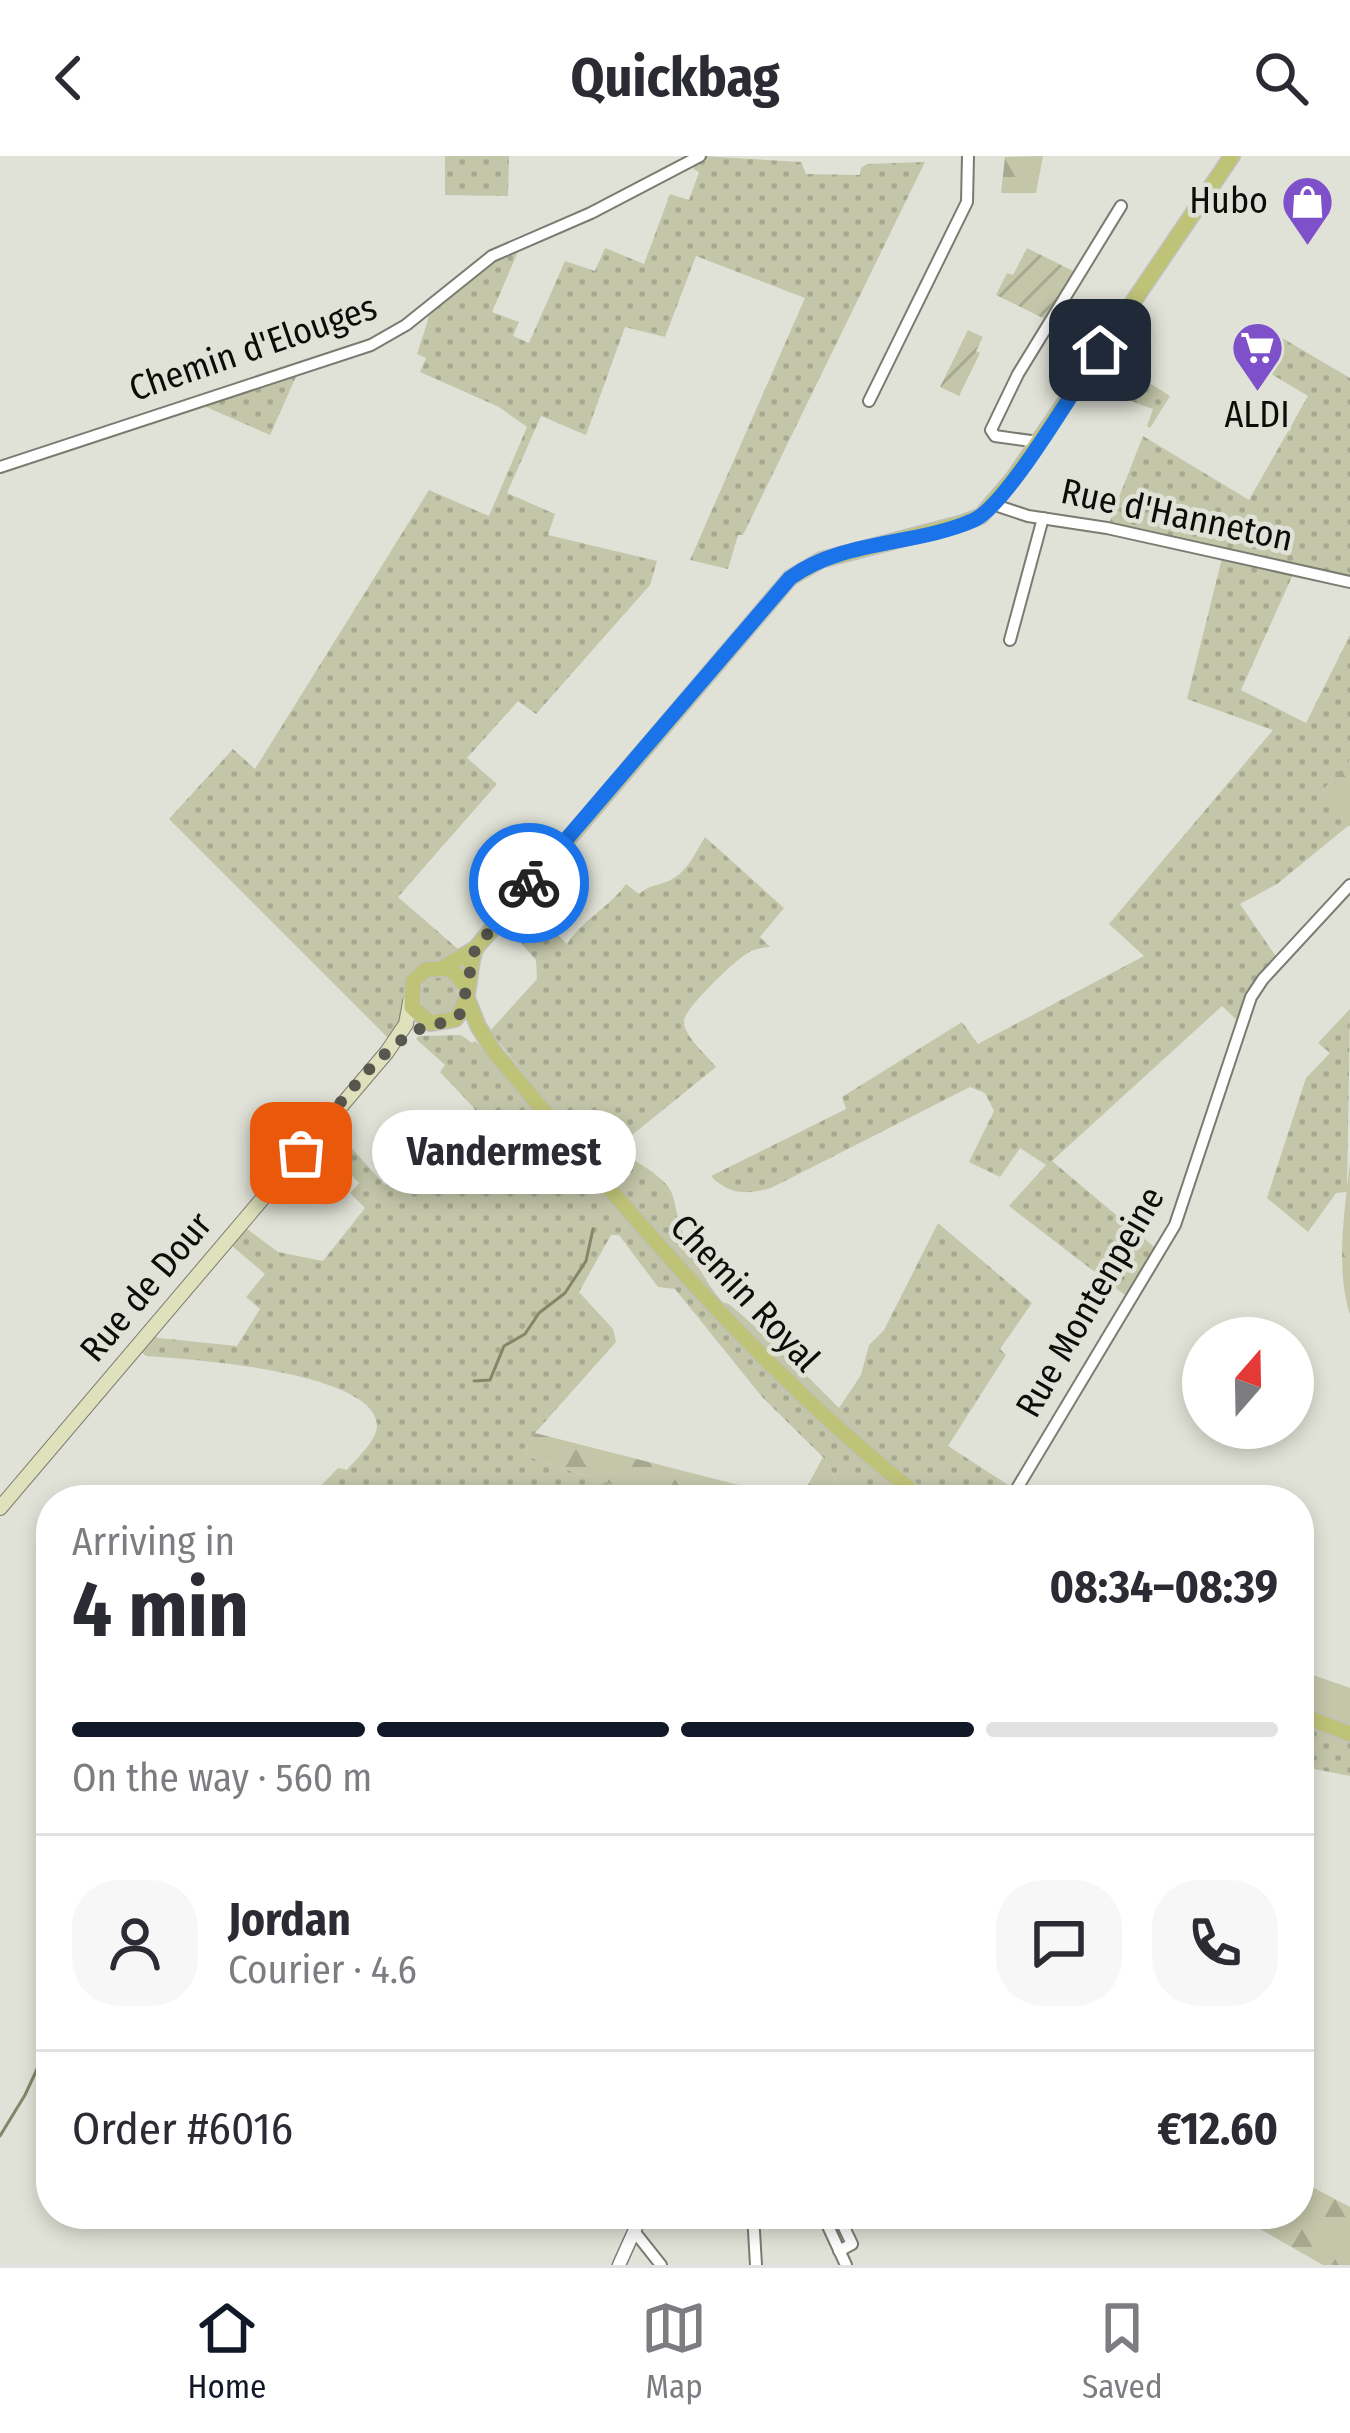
<!DOCTYPE html>
<meta charset="utf-8">
<style>
:root{--surface:#fff;--page:#f7f7f7;--text:#2b2b33;--muted:#7c7c81;--line:#e1e1e2;--accent:#111827}
body{margin:0;font-family:"Fira Sans Condensed",sans-serif;background:var(--page);color:var(--text);height:100vh;display:flex;flex-direction:column;font-size:45px;white-space:nowrap}
*{box-sizing:border-box;margin:0}
p{font-size:39px;color:var(--muted)}
.icon{flex:none;width:66px;height:66px;fill:none;stroke:currentColor;stroke-width:2;stroke-linecap:round;stroke-linejoin:round}
.map{position:relative;flex:1;overflow:hidden}
.side{position:absolute;left:36px;top:1329px;width:1278px;height:744px;display:flex;flex-direction:column;background:var(--surface);border-radius:48px;box-shadow:0 6px 18px #0003}
.side>*{flex:none}
.needle{width:78px;rotate:20deg}
.buttons{position:absolute;left:1182px;top:1161px;display:grid;gap:24px}
.buttons a{display:grid;place-items:center;width:132px;height:132px;border-radius:50%;background:var(--surface);box-shadow:0 6px 18px #0003;font-size:60px}
.pin{position:absolute;display:grid;place-items:center;width:102px;height:102px;color:#fff;margin:-51px;border-radius:24px;box-shadow:0 6px 18px #0006}
.courier{position:absolute;display:grid;place-items:center;width:120px;height:120px;margin:-60px;border:9px solid #1a73e8;border-radius:50%;background:#fff;color:#222;box-shadow:0 3px 15px #0007}
.bubble{position:absolute;height:84px;border-radius:42px;background:var(--surface);box-shadow:0 6px 18px #0003;font-size:39px;font-weight:700;line-height:84px;text-align:center}
.headline em{font-style:normal;font-weight:700}
.headline div{display:flex;flex-direction:column-reverse}
.headline{display:flex;align-items:center;justify-content:space-between;height:204px;padding:0 36px}
h1{font-size:78px;font-weight:700;line-height:90px}
.bar{display:grid;grid-template-columns:repeat(4,1fr);gap:18px 12px;align-content:center;height:144px;padding:0 36px}
.bar i{height:15px;border-radius:9px;background:var(--line)}
.bar .selected{background:var(--accent)}
.bar p{grid-column:span 4}
.line{display:flex;align-items:center;gap:30px;padding:0 36px;border-top:3px solid var(--line)}
.line div{flex:1}
.round{display:grid;place-items:center;flex:none;width:126px;height:126px;border-radius:48px;background:var(--page)}
header{display:flex;justify-content:space-between;align-items:center;height:156px;padding:0 36px;background:var(--surface);font-size:54px;font-weight:700}
.tabs{display:flex;justify-content:space-around;align-items:center;height:168px;border-top:3px solid var(--line);background:var(--surface);font-size:33px;color:var(--muted)}
.tabs a{display:grid;justify-items:center;gap:6px}
.tabs .selected{color:var(--accent)}
.map>svg:first-child{display:block}
</style>
<header><svg class="icon" aria-label="back" viewBox="0 0 24 24"><path d="M15 5l-7 7 7 7"/></svg>Quickbag<svg class="icon" aria-label="search" viewBox="0 0 24 24"><circle cx="10" cy="10" r="6"/><path d="M15 15l6 6"/></svg></header>
<div class="map">
<svg width="1350" height="2109" viewBox="0 0 1350 2109">
<defs>
<pattern id="grass-dots" width="8" height="8" patternUnits="userSpaceOnUse" patternTransform="scale(3)"><rect width="8" height="8" fill="#c3c6a9"/><path d="M2 2h.1M6 6h.1" fill="none" stroke="#a6a990" stroke-width="1.8" stroke-linecap="round"/></pattern>
<pattern id="forest-firs" width="22" height="20" patternUnits="userSpaceOnUse" patternTransform="scale(3)"><rect width="22" height="20" fill="#c3c6a9"/><path d="M5 1l3.5 6h-7zM16 11l3.5 6h-7z" fill="#a6a990"/></pattern>
<pattern id="garden-furrows" width="10" height="10" patternUnits="userSpaceOnUse" patternTransform="scale(3)"><rect width="10" height="10" fill="#c3c6a9"/><path d="M-1 1l2-2M0 10L10 0M9 11l2-2" fill="none" stroke="#a6a990"/></pattern>
</defs>
<rect width="100%" height="100%" fill="#e1e2d7"/>
<g fill="url(#grass-dots)">
<path d="M445 0H509L508 40 445 39Z"/>
<path d="M702 0 801 6 806 18 860 19 861 12 867 8 925 6 743 379H738L728 413 690 404 805 142 696 100 665 181 625 171 586 279 541 260 507 337 555 358 548 379 657 405 650 429 536 558 518 545 467 602 497 628 398 741 466 800 419 818 410 858 392 886 169 663 233 593 255 613 429 334 489 360 527 271 499 251 420 216 426 202 417 198 429 161 424 155 492 100 520 91 492 156 519 166 513 180 529 187 565 105 595 115 605 92 644 108 670 38 689 44 699 16 693 13Z"/>
<path d="M1272 176 1350 222V426L1295 414 1241 534 1306 567 1350 479V604L1323 634 1348 670 1277 728 1240 748 1279 805 1263 823 1241 868 1222 850 1052 1005 1159 1095 1130 1143 1009 1050 1046 1009 1020 992 1000 1021 969 1006 994 955 985 937 970 931 771 1032C747 1039 729 1039 711 1020L846 953 842 941 962 866 978 888 1144 800 1109 768 1273 574 1187 543 1223 398 1107 372 1143 280 1249 344 1308 240 1253 207Z"/>
<path d="M1123 210 1170 240 1150 272 1147 270 1153 253 1111 238Z"/>
<path d="M299 214 270 279 204 250 209 241Z"/>
<path d="M705 681 784 752 760 781 770 791C767 791 754 793 751 795 738 801 687 850 684 864 682 879 708 900 716 911L616 992C631 1003 650 1012 664 1026 675 1037 674 1047 678 1061 686 1091 703 1123 722 1146L729 1148 771 1184 839 1252 861 1219 869 1189 884 1174 938 1067 1032 1147 1000 1193 1006 1199 948 1290 1016 1334 1010 1344H870L850 1322 837 1325 823 1301 763 1242 675 1133 658 1131 619 1079H611L579 1136 613 1173 616 1186 535 1277 528 1288 526 1300 657 1344H307L338 1312 347 1314C357 1302 378 1284 377 1268 372 1215 188 1203 146 1200L135 1190 148 1174 158 1182 237 1190 260 1153 246 1141 265 1118 225 1084 239 1067 278 1096 323 1105 365 1052 350 1037 359 1027 314 981 327 965 385 1029 441 977 448 981 475 953 440 916 445 909 416 883 419 880 461 879 472 887 475 885 578 986 490 875 537 823 536 804 521 787 548 769 567 788C583 763 609 752 626 728L639 738C651 727 662 730 674 722 689 713 696 695 705 681Z"/>
<circle cx="439" cy="839" r="19"/>
<path d="M1350 853 1347 1036 1336 1037 1308 1076 1267 1042 1306 922 1330 897 1318 887Z"/>
<path d="M1299 1548 1350 1569V1620L1299 1610Z"/>
</g>
<g fill="url(#forest-firs)">
<path d="M1043 0 1036 37H1001L1005 1Z"/>
<path d="M1350 604V670H1348L1323 634Z"/>
<path d="M1350 1005V1159C1335 1111 1345 1054 1350 1005Z"/>
<path d="M535 1277 797 1344H657L526 1300 528 1288Z"/>
<path d="M823 1301 837 1325 850 1321 870 1344H800Z"/>
<path d="M1299 1514 1350 1532V1569L1299 1548Z"/>
<path d="M1299 2024 1350 2051V2109H1323L1246 2065 1250 2058H1299Z"/>
</g>
<g fill="url(#garden-furrows)">
<path d="M1027 92 1079 118 1049 165 996 139 1007 117 1013 119Z"/>
<path d="M968 174 983 181 976 195 980 197 959 240 940 231Z"/>
</g>
<g fill="none" stroke-linecap="round" stroke-linejoin="round">
<g stroke="#838667" stroke-width="3">
<path d="M474 1225 490 1224 504 1190 525 1178 539 1157 565 1137 586 1105 593 1073"/>
<path d="M0 1980 25 1939 51 1883"/>
</g>
<defs>
<g id="minor">
<path d="M869 245 967 46 968 0"/>
<path d="M1038 286 995 280 991 274 1018 218 1121 50"/>
<path d="M0 311 371 189 406 169 492 100 591 57 700 0"/>
<path d="M992 348 1028 360 1107 372 1350 426"/>
<path d="M1010 484 1043 362"/>
<path d="M1010 1344 1175 1069 1251 841 1263 823 1350 729"/>
<path d="M753 2058 756 2109"/>
<path d="M634 2075 661 2109"/>
<path d="M839 2095 852 2088 840 2063 827 2068 846 2109"/>
</g>
<path id="tertiary" d="M619 2109 642 2058"/>
<path id="secondary" d="M0 1352 387 896 406 868 410 846"/>
<g id="primary">
<path d="M444 811 475 793 790 422 821 404 963 367 981 360 1013 323 1232 0"/>
<path d="M466 830 451 813H427L413 825 412 851 430 867 455 863C472 845 467 816 475 793"/>
<path d="M467 842 478 870 495 897C631 1058 755 1213 924 1344"/>
<path d="M1299 1558 1350 1578"/>
</g>
</defs>
<use href="#minor" stroke="#7a7c71" stroke-width="14"/>
<use href="#tertiary" stroke="#7a7c71" stroke-width="15"/>
<use href="#secondary" stroke="#7a7c71" stroke-width="16"/>
<use href="#primary" stroke="#c0c0bf" stroke-width="18"/>
<use href="#minor" stroke="#fff" stroke-width="10"/>
<use href="#tertiary" stroke="#fff" stroke-width="12"/>
<use href="#secondary" stroke="#dfe1bc" stroke-width="14"/>
<use href="#primary" stroke="#bfc378" stroke-width="15"/>
</g>
<g fill="none" stroke-linecap="round" stroke-linejoin="round">
<path stroke="#575750" stroke-width="12" stroke-dasharray="0 21.6" d="M301 997C333 957 368 906 410 878 428 866 446 871 461 857L475 793 529 727"/>
<path stroke="#1a73e8" stroke-width="15" d="M529 727 790 422C843 383 916 390 974 364 1007 349 1077 229 1100 194"/>
</g>
<defs>
<symbol id="shop-pin" viewBox="-11 -11 22 30"><path d="M0 17L-7.5 6A9.5 9.5 0 1 1 7.5 6Z" fill="#7e51ca" stroke="#e1e2d7"/><path d="M-5-2.5h2.3a2.7 3.5 0 0 1 5.4 0H5L5.5 6h-11ZM-1.5-2.5h3a1.5 2.3 0 0 0-3 0Z" fill="#fff"/></symbol>
<symbol id="supermarket-pin" viewBox="-11 -11 22 30"><path d="M0 17L-7.5 6A9.5 9.5 0 1 1 7.5 6Z" fill="#7e51ca" stroke="#e1e2d7"/><path d="M-6-5.5h2.5l.6 2H6L4.5 2H-2.5L-4.4-4H-6ZM-1.5 3.2a1.3 1.3 0 1 0 .1 0ZM3 3.2a1.3 1.3 0 1 0 .1 0Z" fill="#fff"/></symbol>
</defs>
<g fill-rule="evenodd">
<use href="#shop-pin" x="1278" y="16" width="59" height="81"/>
<use href="#supermarket-pin" x="1228" y="162" width="59" height="81"/>
</g>
<g text-anchor="middle" dominant-baseline="central" stroke-width="9" stroke-linejoin="round" paint-order="stroke">
<g font-size="36" fill="#0c0c08" stroke="#e1e2d7" text-anchor="end">
<text x="1268" y="45">Hubo</text>
<text x="1257" y="259" text-anchor="middle">ALDI</text>
</g>
<g font-size="36" fill="#0c0c08" stroke="#e1e2d7">
<text transform="translate(253 192) rotate(-19)">Chemin d'Elouges</text>
<text transform="translate(1177 359) rotate(12)">Rue d'Hanneton</text>
<text transform="translate(146 1131) rotate(-50)">Rue de Dour</text>
<text transform="translate(745 1137) rotate(47)">Chemin Royal</text>
<text transform="translate(1090 1146) rotate(-60)">Rue Montenpeine</text>
</g>
</g>
</svg>
<div class="buttons">
<a><svg class="needle" viewBox="-14 -14 28 28"><path d="M0-13l5 13h-10z" fill="#e53935"/><path d="M0 13l5-13h-10z" fill="#7c7c81"/></svg></a>
</div>
<div class="pin" style="left:301px;top:997px;background:#ea580c"><svg class="icon" aria-label="bag" viewBox="0 0 24 24"><path d="M5 8h14l-1 12H6zM9 8a3 3 0 0 1 6 0"/></svg></div>
<div class="pin" style="left:1100px;top:194px;background:#1f2937"><svg class="icon" aria-label="home" viewBox="0 0 24 24"><path d="M3 11l9-7 9 7M6 9v11h12V9"/></svg></div>
<div class="courier" style="left:529px;top:727px"><svg class="icon" aria-label="bike" viewBox="0 0 24 24"><circle cx="6" cy="16" r="4"/><circle cx="18" cy="16" r="4"/><path d="M6 16l4-8h5l3 8M10 8l3 8H6M13 5h3"/></svg></div>
<div class="bubble" style="left:372px;top:954px;width:264px">Vandermest</div>
<section class="side">
<div class="headline"><div><h1>4 min</h1><p>Arriving in</p></div><em>08:34–08:39</em></div>
<div class="bar"><i class="selected"></i><i class="selected"></i><i class="selected"></i><i></i><p>On the way · 560 m</p></div>
<div class="line" style="height:216px"><a class="round"><svg class="icon" aria-label="person" viewBox="0 0 24 24"><circle cx="12" cy="8" r="4"/><path d="M4 21q1-7 8-7t8 7"/></svg></a><div><b>Jordan</b><p>Courier · 4.6</p></div><a class="round"><svg class="icon" aria-label="chat" viewBox="0 0 24 24"><path d="M4 5h16v11H9l-5 4z"/></svg></a><a class="round"><svg class="icon" aria-label="phone" viewBox="0 0 24 24"><path d="M5 4h4l2 5-3 2q2 4 5 5l2-3 5 2v4C11 20 4 13 5 4z"/></svg></a></div>
<div class="line" style="height:156px"><div>Order #6016</div><b>€12.60</b></div>
</section>
</div>
<nav class="tabs">
<a class="selected"><svg class="icon" aria-label="home" viewBox="0 0 24 24"><path d="M3 11l9-7 9 7M6 9v11h12V9"/></svg>Home</a>
<a><svg class="icon" aria-label="map" viewBox="0 0 24 24"><path d="M3 6l6-2 6 2 6-2v14l-6 2-6-2-6 2zM9 4v14M15 6v14"/></svg>Map</a>
<a><svg class="icon" aria-label="saved" viewBox="0 0 24 24"><path d="M7 4h10v16l-5-4-5 4z"/></svg>Saved</a>
</nav>
